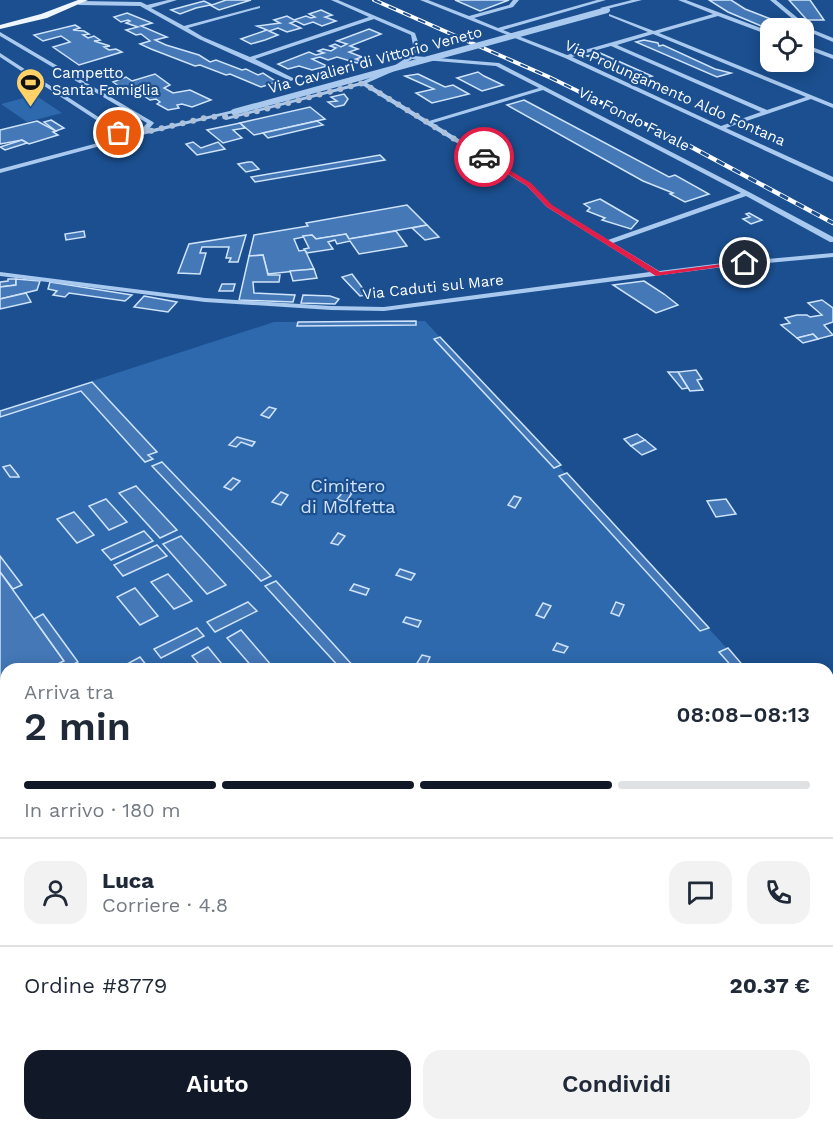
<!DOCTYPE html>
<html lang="it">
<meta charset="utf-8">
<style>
:root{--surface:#fff;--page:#f2f2f3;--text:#1f2937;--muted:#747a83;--line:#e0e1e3;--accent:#111827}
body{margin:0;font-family:"Work Sans",sans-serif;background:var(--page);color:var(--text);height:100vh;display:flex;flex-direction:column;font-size:22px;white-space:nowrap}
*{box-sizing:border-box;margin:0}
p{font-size:20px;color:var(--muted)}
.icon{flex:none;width:33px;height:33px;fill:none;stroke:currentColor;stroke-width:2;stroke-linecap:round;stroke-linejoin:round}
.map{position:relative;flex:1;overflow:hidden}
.sheet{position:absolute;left:0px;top:663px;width:834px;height:468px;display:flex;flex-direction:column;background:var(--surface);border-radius:18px 18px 0 0;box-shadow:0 3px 15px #0003}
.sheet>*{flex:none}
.buttons{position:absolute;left:760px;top:18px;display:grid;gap:12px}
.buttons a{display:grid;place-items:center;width:54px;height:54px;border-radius:12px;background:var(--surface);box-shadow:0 3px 15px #0003;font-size:30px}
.pin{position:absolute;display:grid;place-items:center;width:51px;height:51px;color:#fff;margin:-26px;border:3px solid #fff;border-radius:50%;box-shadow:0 2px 6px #0007}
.courier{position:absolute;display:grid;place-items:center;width:60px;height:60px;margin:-30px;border:4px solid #e11d48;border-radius:50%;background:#fff;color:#222;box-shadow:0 2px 8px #0007}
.head em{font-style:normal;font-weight:600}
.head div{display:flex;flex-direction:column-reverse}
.head{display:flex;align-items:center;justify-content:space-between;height:102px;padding:0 24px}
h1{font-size:39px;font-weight:600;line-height:45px}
.bar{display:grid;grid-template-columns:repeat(4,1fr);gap:9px 6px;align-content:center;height:72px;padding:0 24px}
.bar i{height:8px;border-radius:4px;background:var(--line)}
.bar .selected{background:var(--accent)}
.bar p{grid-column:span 4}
.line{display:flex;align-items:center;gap:15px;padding:0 24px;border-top:2px solid var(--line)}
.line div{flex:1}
.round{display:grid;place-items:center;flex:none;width:63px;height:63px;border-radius:18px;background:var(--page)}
.action{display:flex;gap:12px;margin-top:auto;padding:12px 24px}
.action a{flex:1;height:69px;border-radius:18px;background:var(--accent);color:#fff;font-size:24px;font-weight:600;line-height:69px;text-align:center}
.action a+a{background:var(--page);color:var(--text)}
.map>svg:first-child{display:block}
</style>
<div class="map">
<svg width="833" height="1131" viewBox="0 0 833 1131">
<rect width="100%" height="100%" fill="#1b4f8f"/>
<g fill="#2e69ad">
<path d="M35 95 62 113 27 122 1 104Z"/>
<path d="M425 321 746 669H6V1120L0 1118V411L274 322Z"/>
<path d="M833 751V1131H47L29 1125H828V753Z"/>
</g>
<g fill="#4478b7" stroke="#cfe3fa" stroke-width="1.5">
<path d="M226 0H251L219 10 210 5 196 8 180 14 171 10 204 1 212 5Z"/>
<path d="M455 0H509L480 11Z"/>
<path d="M709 0H731L745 9 794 28 771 30 728 12Z"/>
<path d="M789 0H810L824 20H807Z"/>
<path d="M321 10 332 15 325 17 336 21 322 26 313 22 304 25 296 21 290 23 301 28 287 32 278 28 269 31 278 35 265 40 251 44 241 39 267 30 257 26 280 23 274 20 287 16 294 20 306 16 311 18 315 17 309 14Z"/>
<path d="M127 13 152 23 141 26 167 37 155 40 166 45 199 55 210 62 216 60 242 70 246 69 258 75 263 73 277 82 261 87 230 74 226 75 200 65 195 66 151 49 140 44 150 41 141 34 136 35 126 30 138 27 126 23 130 21 128 20 121 22 114 17Z"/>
<path d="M75 25 80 28 73 30 84 31 89 34 83 35 88 38 94 36 100 40 94 41 110 46 104 47 109 50 116 49 122 52 79 65 53 47 70 42 61 36 43 41 34 35Z"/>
<path d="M369 29 381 34 350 46 358 49 349 52 362 57 356 59 361 61 357 63 337 57 328 60 320 57 312 59 327 66 312 70 299 66 288 69 278 64 309 52 316 55 324 53 318 51 323 49 331 51 336 48 330 46 335 44 341 47 347 44 337 41Z"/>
<path d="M644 40 658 43 659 46 663 45 715 69 731 73 717 77 636 42Z"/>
<path d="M600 53 652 76 639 80 628 75 631 74 625 73 601 63 604 62 587 56Z"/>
<path d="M478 72 484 76 503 85 482 91 457 78Z"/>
<path d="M155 74 170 85 164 88 173 93 190 90 211 100 192 107 182 104 177 105 179 108 168 110 157 104 160 102 156 99 150 100 138 92 129 93 113 82 126 77 132 81Z"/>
<path d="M418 74 445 87 453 85 469 94 432 103 416 93 434 89 405 76Z"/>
<path d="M344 94 348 99 344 105 335 107 328 102 337 101 331 97Z"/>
<path d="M524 100 669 177 675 175 709 194 685 202 670 194 673 193 643 181 507 105Z"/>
<path d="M310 107 325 119 254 135 240 123Z"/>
<path d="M51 120 64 128 56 131 44 122Z"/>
<path d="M37 121 56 131 53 132 58 135 29 144 22 140 0 144V130Z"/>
<path d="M317 121 323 125 268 138 263 133Z"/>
<path d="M240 123 245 128 233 130 242 138 223 143 207 130Z"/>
<path d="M22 140 27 143 5 150 0 147Z"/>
<path d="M193 142 201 148 218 142 225 149 197 155 186 144Z"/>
<path d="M380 155 385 160 255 182 251 177Z"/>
<path d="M248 162H252L259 169 246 172 238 164Z"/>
<path d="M600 199 638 221 631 229 602 220 605 218 587 211 590 208 584 204Z"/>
<path d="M407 205 427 225 349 239 346 234 316 239 312 235 294 239 299 251 305 250 314 269 268 274 263 255 249 256 254 235 308 226 306 223Z"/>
<path d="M749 213 762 220 751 224 743 219 750 217 746 214Z"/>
<path d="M427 225 439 237 425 240 412 228Z"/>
<path d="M84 231 85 237 66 240 65 234Z"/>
<path d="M396 231 407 246 359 254 350 241 337 244 335 240 328 242 333 249 307 253 304 249 309 248 303 236 312 235 316 239 346 234 349 239Z"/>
<path d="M246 235 238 262H229L231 258H226L229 247H202L200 253H206L200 274 178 273 189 244Z"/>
<path d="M263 255 268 275H280L279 282H253L254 293 295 295 293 302 239 300 249 256Z"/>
<path d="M314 269 317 278 293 281 290 271Z"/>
<path d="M352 274 361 286 367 295 360 296 342 277Z"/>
<path d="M8 279H16V285L0 287V282L8 281Z"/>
<path d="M16 279 40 281 37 290 0 299V287L16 285Z"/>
<path d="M644 281 664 294 678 305 656 313 613 285Z"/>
<path d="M50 282 132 295 125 301 69 293 65 297 53 295 57 291 48 289Z"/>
<path d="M222 284H235L233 291H219Z"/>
<path d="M26 293 31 302 0 309V299Z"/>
<path d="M303 295 330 296 339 299 335 304 301 303Z"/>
<path d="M144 296 177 302 168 312 134 307Z"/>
<path d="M822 300 833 308V322L824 325 833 335 818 339 813 334 797 338 781 325 790 323 785 318 797 315H807L810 317 822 315 808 303Z"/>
<path d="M416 321V325L297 326 298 322Z"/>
<path d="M813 334 818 339 803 343 797 338Z"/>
<path d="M440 337 561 465 554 468 434 339Z"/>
<path d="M696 370 702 379 697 380 703 390 690 391 678 372Z"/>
<path d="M668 372H678L688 388 682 389Z"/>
<path d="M92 382 157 452 148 455 153 459 145 462 81 391 0 417V411Z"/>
<path d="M269 407 276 409 269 418 261 415Z"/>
<path d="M637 434 645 440 631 446 624 439Z"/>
<path d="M237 437 255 442 252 446 241 442 236 447 229 445Z"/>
<path d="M645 440 656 449 642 455 631 446Z"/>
<path d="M162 462 271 576 261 581 152 466Z"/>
<path d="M10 465 18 475 19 477H10L3 467Z"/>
<path d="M567 473 709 628 700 631 559 476Z"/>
<path d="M233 478 240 481 231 490 224 487Z"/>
<path d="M136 486 177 530 160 538 119 493Z"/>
<path d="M344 491 352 493 346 502 337 499Z"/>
<path d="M281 492 288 495 281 505 272 502Z"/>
<path d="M514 496 521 498 515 508 508 505Z"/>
<path d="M106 499 127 522 109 530 89 506Z"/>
<path d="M726 499 736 514 716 517 707 501Z"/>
<path d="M74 512 94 535 77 543 57 519Z"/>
<path d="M144 531 153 541 111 560 102 550Z"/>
<path d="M338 533 345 536 338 545 331 543Z"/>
<path d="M181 536 226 585 207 594 163 544Z"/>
<path d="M157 545 167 556 123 576 114 565Z"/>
<path d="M0 556 22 585 13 589 0 572Z"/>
<path d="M400 569 415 574 411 580 396 575Z"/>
<path d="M0 572 64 661 48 669H6V690L0 693Z"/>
<path d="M168 574 192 601 174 609 151 582Z"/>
<path d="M276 581 356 669H341L265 586Z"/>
<path d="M354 584 369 589 366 595 350 590Z"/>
<path d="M135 588 158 616 140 625 117 597Z"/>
<path d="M248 602 257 611 215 632 207 622Z"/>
<path d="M616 602 624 605 619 616 611 613Z"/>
<path d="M543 603 551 606 544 618 536 615Z"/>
<path d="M43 614 78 662 63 669H48L64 661 34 619Z"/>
<path d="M406 617 421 621 418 627 403 622Z"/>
<path d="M197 628 204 636 161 658 154 649Z"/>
<path d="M241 630 272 666 266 669H254L227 638Z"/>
<path d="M557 643 568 647 564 653 553 650Z"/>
<path d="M208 647 226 669H203L192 656Z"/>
<path d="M728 648 746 669H734L719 652Z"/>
<path d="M422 655 430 657 426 666 417 663Z"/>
<path d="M140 657 147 666 146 669H131L127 664Z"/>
<path d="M3 1021 6 1036 0 1040V1023Z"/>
<path d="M6 1074V1091L1 1094 0 1078Z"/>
<path d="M29 1125H121L113 1131H47Z"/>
<path d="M187 1125H523L526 1131H194L186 1127Z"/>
<path d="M668 1125H678L680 1131H661L659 1127Z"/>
</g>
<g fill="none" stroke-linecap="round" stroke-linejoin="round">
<g fill="#a9c9ee" fill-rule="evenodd">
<path d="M168 0H177L151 8 184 26 260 6V8L188 28 203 37 250 57 369 17 331 0H338L415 33 419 45 414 56 499 63 749 192 833 237V242H830L746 196 613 243 659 271 723 263 833 253V257L723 267 384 311 331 310 205 302 0 276V272L205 298 331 306 384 307 650 272 547 207 527 186 362 85 226 120 223 118 361 82 388 70 409 56 413 45 411 35 374 19 255 59 293 78V80L291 81 199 39 140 6 79 5 76 3 79 1 141 2 147 5ZM412 59 496 66 539 88 429 121 367 83 392 72ZM543 90 741 193 608 240 551 205 531 184 433 123Z"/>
<path d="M420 0H428L469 16 509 5 513 0H519L513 7 474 18 498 28 597 0H606L503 30 567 55 648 32 609 16V14L654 31 713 14 678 0H686L771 32V36L718 16 659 33 833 104V108L811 99 726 128 833 177V182L565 58ZM653 34 806 97 767 110 617 45ZM611 46 761 112 721 126 572 57Z"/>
<path d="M632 0H642L603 10 600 8Z"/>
<path d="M770 0H776L811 29 833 38V42L807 31Z"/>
<path d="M0 32 153 122 154 123 148 130 234 110 237 112 142 135H119L0 57V53L120 131H140L147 123 0 36Z"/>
<path d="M804 44 833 55V59L804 48Z"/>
<path d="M128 135 131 137 130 138 0 173V169Z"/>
</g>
<path fill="#f0f6ff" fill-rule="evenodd" d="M78 0H88L47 18 0 29V25L41 14Z"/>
<defs>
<path id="rail-far1" d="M374 0 549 77 672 137"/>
<path id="rail" d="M669 135 833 223"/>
</defs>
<use href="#rail-far1" stroke="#fff" stroke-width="4"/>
<use href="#rail" stroke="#fff" stroke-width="4.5"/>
<use href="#rail-far1" stroke="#1b4f8f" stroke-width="2" stroke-dasharray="8" stroke-linecap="butt"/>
<use href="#rail" stroke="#1b4f8f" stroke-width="3" stroke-dasharray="9" stroke-linecap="butt"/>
<path stroke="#a9c9ee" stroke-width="6" d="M234 112 607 10"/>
</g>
<path fill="#e11d48" d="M486 156 531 183 552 205 660 272 745 261 749 263 656 276 547 207 527 186 481 157Z"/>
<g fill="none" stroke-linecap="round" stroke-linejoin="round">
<path stroke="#afc1d8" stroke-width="6" stroke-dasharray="0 10.8" d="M119 133H142L209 117 239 116 363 83 484 157"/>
</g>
<defs>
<symbol id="stadium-pin" viewBox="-11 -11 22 30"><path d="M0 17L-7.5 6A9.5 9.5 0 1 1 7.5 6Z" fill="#ffd166" stroke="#1b4f8f"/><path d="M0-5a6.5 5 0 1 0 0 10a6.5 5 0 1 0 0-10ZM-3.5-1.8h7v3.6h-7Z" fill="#111"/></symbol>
</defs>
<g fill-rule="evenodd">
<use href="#stadium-pin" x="14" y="66" width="33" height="45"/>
</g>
<g text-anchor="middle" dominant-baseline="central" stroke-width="4.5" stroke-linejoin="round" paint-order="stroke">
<g font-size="15" fill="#fff" stroke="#1b4f8f">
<text transform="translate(375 60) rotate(-15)">Via Cavalieri di Vittorio Veneto</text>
<text transform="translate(675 93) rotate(24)">Via Prolungamento Aldo Fontana</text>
<text transform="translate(634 119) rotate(27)">Via Fondo Favale</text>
<text transform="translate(433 287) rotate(-6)">Via Caduti sul Mare</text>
</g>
<g font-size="15" fill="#fff" stroke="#1b4f8f" text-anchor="start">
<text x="52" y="73">Campetto<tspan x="52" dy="17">Santa Famiglia</tspan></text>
</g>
<g font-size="18" fill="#cfe3fa" stroke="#1b4f8f">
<text x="348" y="485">Cimitero<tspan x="348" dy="21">di Molfetta</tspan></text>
</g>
</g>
</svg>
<div class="buttons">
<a><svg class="icon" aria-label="locate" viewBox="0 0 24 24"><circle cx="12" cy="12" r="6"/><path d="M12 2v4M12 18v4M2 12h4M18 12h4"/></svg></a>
</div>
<div class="pin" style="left:119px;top:133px;background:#ea580c"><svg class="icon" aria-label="bag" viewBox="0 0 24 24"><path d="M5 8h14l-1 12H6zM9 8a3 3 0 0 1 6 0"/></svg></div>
<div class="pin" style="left:745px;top:263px;background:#1f2937"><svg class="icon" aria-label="home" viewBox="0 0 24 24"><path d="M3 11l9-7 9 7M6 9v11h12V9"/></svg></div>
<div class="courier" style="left:484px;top:157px"><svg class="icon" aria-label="car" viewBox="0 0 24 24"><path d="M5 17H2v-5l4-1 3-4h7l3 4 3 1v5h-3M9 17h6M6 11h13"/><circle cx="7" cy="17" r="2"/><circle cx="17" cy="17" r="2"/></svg></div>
<section class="sheet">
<div class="head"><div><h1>2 min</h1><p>Arriva tra</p></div><em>08:08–08:13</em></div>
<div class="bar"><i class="selected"></i><i class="selected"></i><i class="selected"></i><i></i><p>In arrivo · 180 m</p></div>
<div class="line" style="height:108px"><a class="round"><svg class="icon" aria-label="person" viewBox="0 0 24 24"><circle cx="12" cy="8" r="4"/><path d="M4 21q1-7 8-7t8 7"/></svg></a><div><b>Luca</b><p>Corriere · 4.8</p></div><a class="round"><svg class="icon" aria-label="chat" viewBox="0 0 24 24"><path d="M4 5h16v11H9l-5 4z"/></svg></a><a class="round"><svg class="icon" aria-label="phone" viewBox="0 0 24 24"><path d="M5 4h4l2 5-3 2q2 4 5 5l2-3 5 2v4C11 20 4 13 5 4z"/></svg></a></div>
<div class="line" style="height:78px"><div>Ordine #8779</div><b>20.37 €</b></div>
<div class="action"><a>Aiuto</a><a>Condividi</a></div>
</section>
</div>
